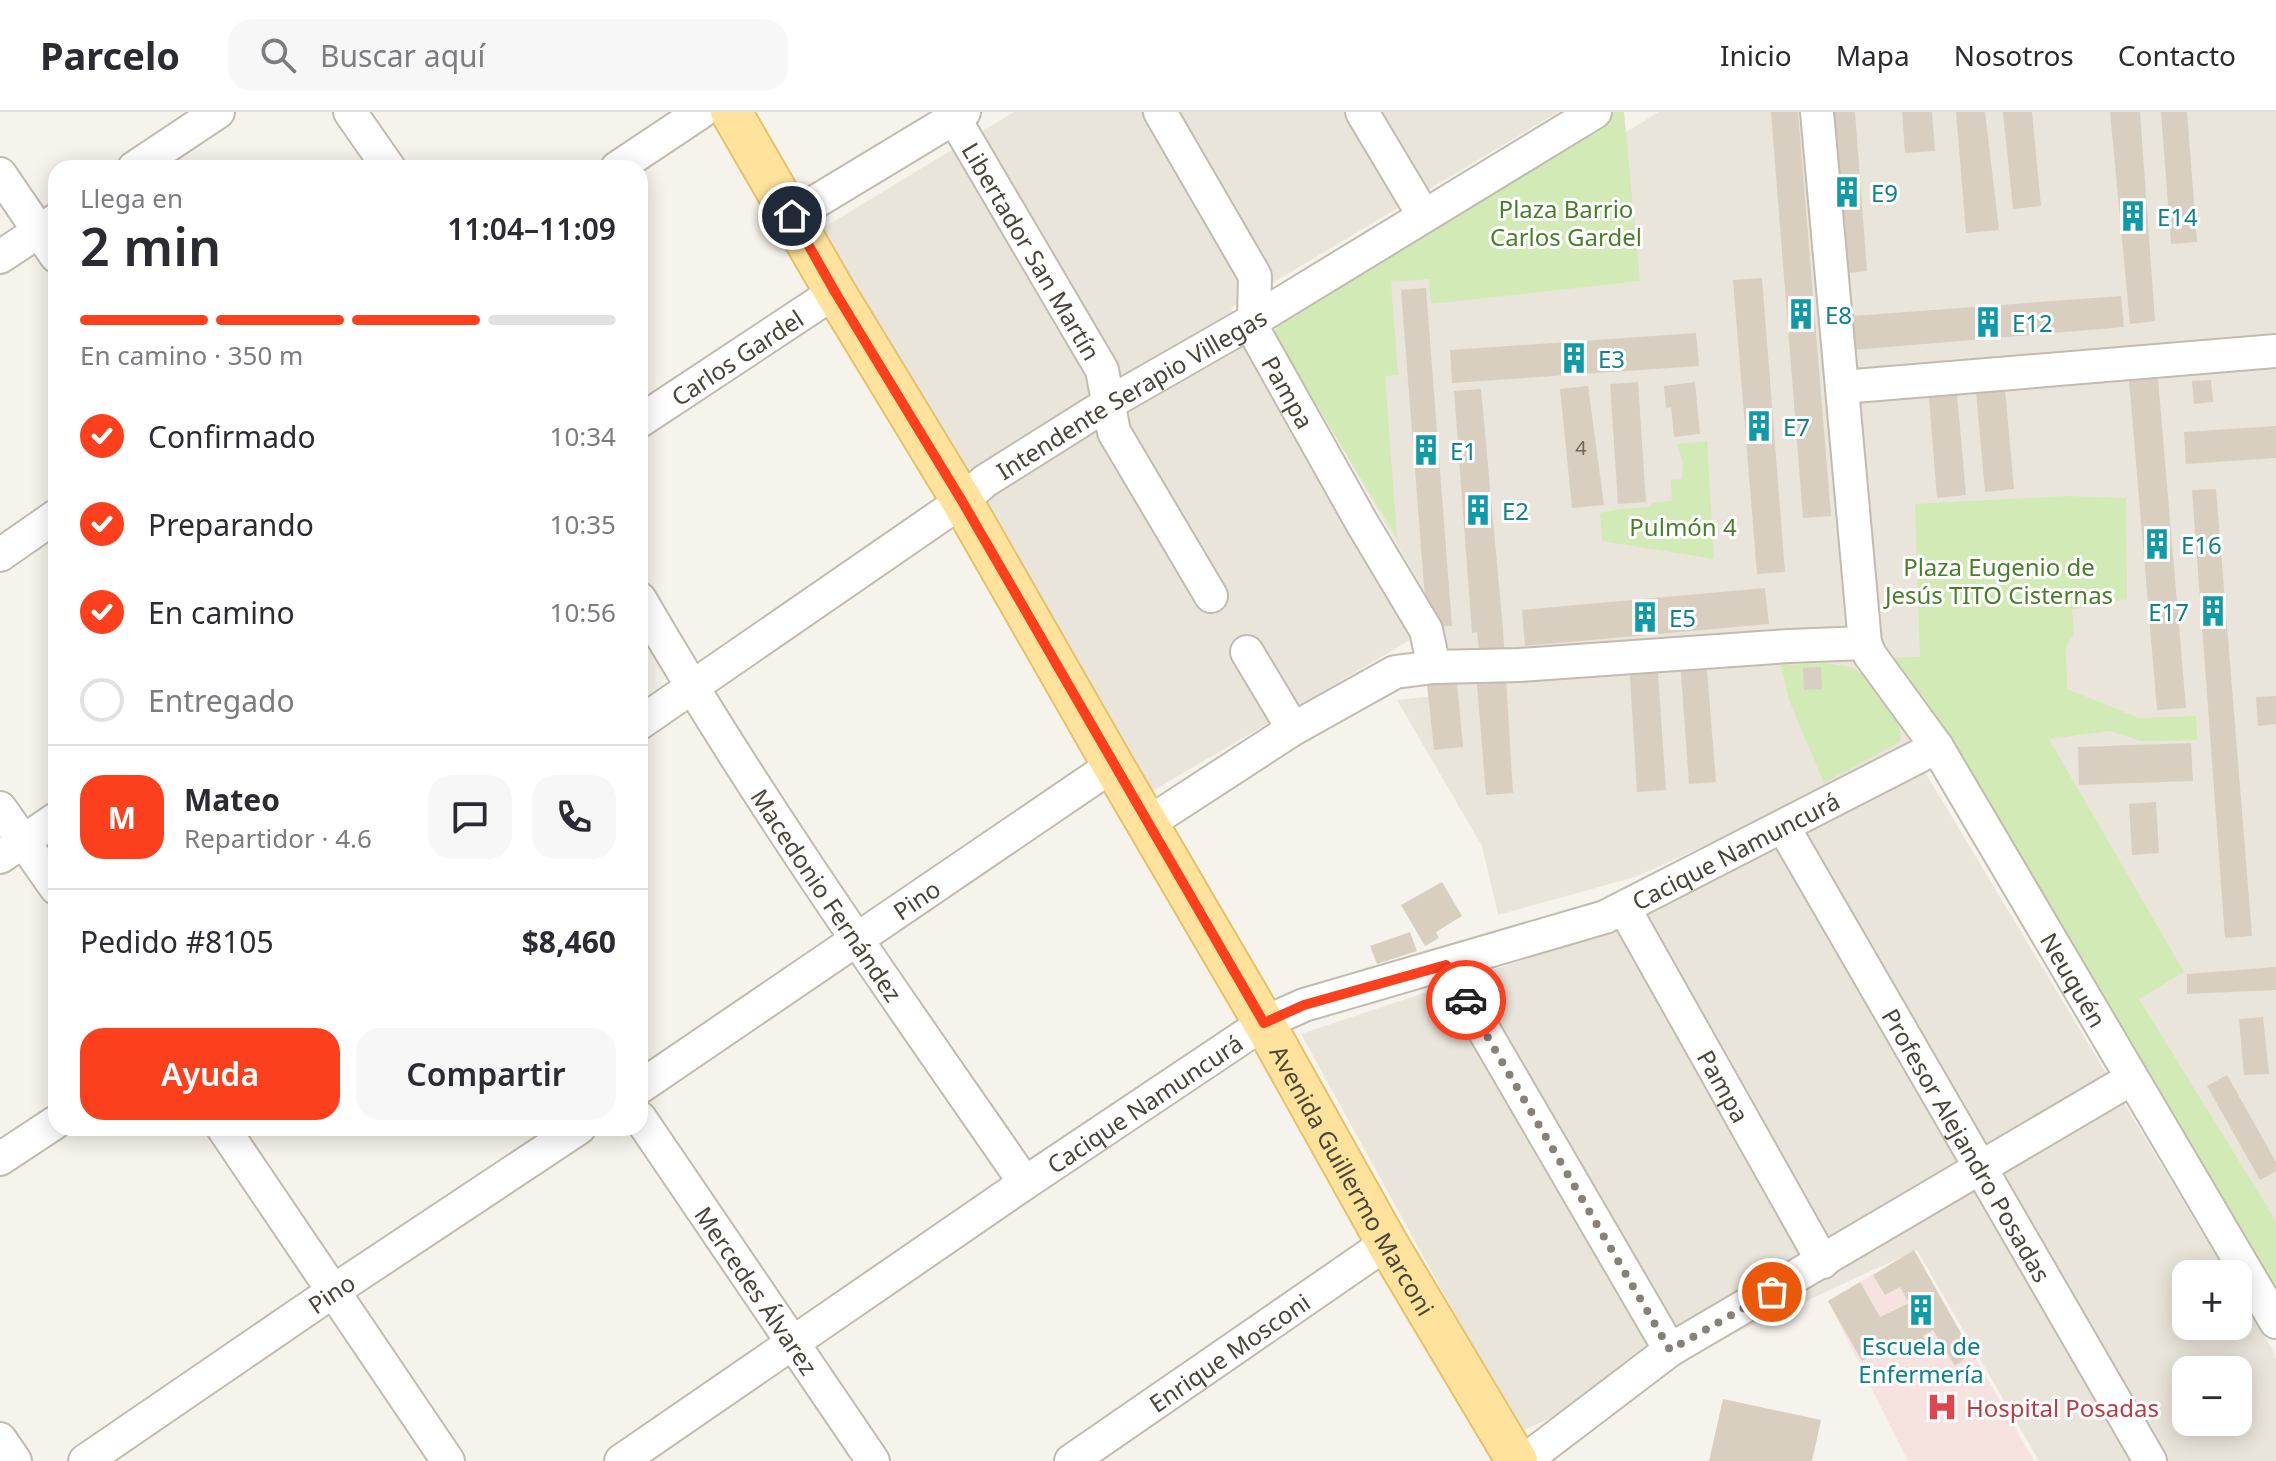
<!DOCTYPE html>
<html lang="es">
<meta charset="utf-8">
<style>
:root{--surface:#fff;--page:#f7f7f7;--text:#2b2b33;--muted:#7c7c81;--line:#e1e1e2;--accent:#fc3f1d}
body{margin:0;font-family:"Noto Sans",sans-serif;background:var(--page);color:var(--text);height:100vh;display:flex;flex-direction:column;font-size:30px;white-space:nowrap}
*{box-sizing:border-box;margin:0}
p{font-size:26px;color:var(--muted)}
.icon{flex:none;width:44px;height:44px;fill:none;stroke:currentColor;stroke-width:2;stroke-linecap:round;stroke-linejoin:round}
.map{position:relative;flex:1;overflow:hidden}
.sheet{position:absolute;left:48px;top:48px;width:600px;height:976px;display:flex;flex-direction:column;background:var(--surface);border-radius:24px;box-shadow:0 4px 20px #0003}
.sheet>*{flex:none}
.controls{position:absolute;left:2172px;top:1148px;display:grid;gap:16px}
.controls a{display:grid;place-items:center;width:80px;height:80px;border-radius:16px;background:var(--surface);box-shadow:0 4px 20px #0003;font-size:40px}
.pin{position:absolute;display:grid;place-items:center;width:68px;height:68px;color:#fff;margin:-34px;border:4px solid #fff;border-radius:50%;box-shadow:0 2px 8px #0007}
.courier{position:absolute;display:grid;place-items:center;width:80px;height:80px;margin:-40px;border:6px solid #fc3f1d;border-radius:50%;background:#fff;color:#222;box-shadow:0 2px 10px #0007}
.headline em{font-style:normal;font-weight:600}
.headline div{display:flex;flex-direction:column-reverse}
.headline{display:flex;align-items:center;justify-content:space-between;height:136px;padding:0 32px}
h1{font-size:52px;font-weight:600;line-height:60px}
.bar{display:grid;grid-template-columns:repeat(4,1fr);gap:12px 8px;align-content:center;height:96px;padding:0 32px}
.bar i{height:10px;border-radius:6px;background:var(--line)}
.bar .selected{background:var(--accent)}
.bar p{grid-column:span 4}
.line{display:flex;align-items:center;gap:20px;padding:0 32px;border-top:2px solid var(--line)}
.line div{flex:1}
.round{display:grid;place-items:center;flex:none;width:84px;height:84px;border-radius:24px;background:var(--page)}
ol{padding:0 32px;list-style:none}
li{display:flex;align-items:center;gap:24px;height:88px}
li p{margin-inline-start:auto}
li .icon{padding:8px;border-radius:50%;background:var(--accent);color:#fff;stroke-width:4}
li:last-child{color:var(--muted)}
li i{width:44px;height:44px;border:4px solid var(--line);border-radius:50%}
.button{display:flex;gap:16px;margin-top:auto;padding:16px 32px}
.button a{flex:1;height:92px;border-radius:24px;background:var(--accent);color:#fff;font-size:32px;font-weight:600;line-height:92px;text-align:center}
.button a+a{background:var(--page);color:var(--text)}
header{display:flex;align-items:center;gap:48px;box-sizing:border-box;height:112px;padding:0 40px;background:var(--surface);border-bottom:2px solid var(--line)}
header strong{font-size:38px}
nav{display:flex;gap:44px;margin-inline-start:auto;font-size:28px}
.search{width:560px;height:72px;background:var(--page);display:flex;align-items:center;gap:20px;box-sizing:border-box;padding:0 28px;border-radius:24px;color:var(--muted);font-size:30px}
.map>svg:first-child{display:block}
</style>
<header>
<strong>Parcelo</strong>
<div class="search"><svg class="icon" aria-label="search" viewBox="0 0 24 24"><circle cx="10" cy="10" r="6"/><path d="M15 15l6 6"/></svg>Buscar aquí</div>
<nav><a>Inicio</a><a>Mapa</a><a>Nosotros</a><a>Contacto</a></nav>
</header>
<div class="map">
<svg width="2276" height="1349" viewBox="0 0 2276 1349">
<rect width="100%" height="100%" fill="#f6f3ec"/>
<g fill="#eae5da" fill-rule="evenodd">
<path d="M1014 0H1558L1231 196 1417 524 1144 684 820 118Z"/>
<path d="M1659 0H2276V1127L1921 637 1635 765 1498 803 1482 734 1397 588 1446 583 1442 511 1281 230Z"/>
<path d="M1923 657 2227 1162H2186V1214H2238V1181L2272 1237 2276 1247V1349H2039L1917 1138 1520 1320 1301 922 1610 819ZM2186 1258H2238V1310H2186Z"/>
</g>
<path fill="#f6e3e0" d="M1914 1138 2034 1349H1908L1828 1189Z"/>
<g fill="#d2eab5">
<path d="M1614 0H1624L1640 169 1431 192 1429 167 1391 170 1398 263 1385 264 1397 426 1273 221 1282 206Z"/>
<path d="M1707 329 1714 447 1602 429 1600 401 1620 397 1650 395 1652 391 1672 389 1671 368 1682 367 1683 351 1677 332Z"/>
<path d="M2067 384 2126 386 2127 487 2072 498 2074 522 2066 534 2067 577 2139 606 2196 604 2197 628 2141 629 2110 619 2049 627 2184 860 2139 887 2276 1109V1190L1886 546 1920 545 1915 392Z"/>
<path d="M1826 551C1834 553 1845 553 1852 556 1876 567 1904 605 1900 630L1824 671 1789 588 1781 553Z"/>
</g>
<g fill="#d8cfc1">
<path d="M1771 0H1798L1831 404 1803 406Z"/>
<path d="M1828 0H1855L1867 159 1838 162Z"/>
<path d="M1902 0H1932L1935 39 1905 41Z"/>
<path d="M1956 0H1985L1999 118 1966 121Z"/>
<path d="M2003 0H2032L2041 94 2013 97Z"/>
<path d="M2110 0H2140L2155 209 2130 212Z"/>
<path d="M2161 0H2187L2197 130 2171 132Z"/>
<path d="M1762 166 1785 460 1757 462 1733 168Z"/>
<path d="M1426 176 1452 514 1437 515 1436 499 1426 500 1401 178Z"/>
<path d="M2121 184 2124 215 1853 238 1852 204Z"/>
<path d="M1696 221 1699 254 1452 271 1450 238Z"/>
<path d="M2004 266 2014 377 1985 380 1975 269Z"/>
<path d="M2158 267 2186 596 2157 598 2129 268Z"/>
<path d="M2211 268 2213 290 2194 292 2192 269Z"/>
<path d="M1638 270 1646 390 1618 392 1610 272Z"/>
<path d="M1695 270 1700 322 1674 325 1671 295 1666 296 1664 274Z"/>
<path d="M1956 271 1966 383 1937 386 1928 274Z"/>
<path d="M1588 274 1604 393 1572 396 1560 277Z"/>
<path d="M1481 277 1503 517 1513 681 1486 683 1475 549 1480 548 1477 520 1472 521 1454 279Z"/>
<path d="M2276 314V346L2186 352 2184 320Z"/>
<path d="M2216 377 2252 824 2225 826 2192 378Z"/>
<path d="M1765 476 1769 512 1525 534 1522 498Z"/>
<path d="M1706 546 1716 670 1689 672 1680 548Z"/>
<path d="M1657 547 1666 678 1637 680 1629 549Z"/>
<path d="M1821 555 1822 577 1804 578 1803 556Z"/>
<path d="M1457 570 1463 635 1434 638 1427 573Z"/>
<path d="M2276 584V612L2258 614 2256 585Z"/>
<path d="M2191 631 2193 669 2079 673 2078 635Z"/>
<path d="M2156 690 2159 741 2132 743 2129 692Z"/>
<path d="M1442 770 1462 804 1436 820 1439 826 1425 834 1401 793Z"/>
<path d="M1410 820 1417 839 1377 852 1370 834Z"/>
<path d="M2276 855V878L2187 882V862Z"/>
<path d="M2263 905 2269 962 2244 963 2239 907Z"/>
<path d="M2227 963 2276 1050V1059L2260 1068 2207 974Z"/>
<path d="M1914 1138 1972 1241 1955 1254 1933 1218 1923 1224 1927 1232 1903 1247 1894 1228 1862 1249 1828 1189 1860 1170 1880 1205 1909 1191 1900 1175 1885 1183 1873 1163Z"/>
<path d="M1723 1287 1821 1308 1812 1349H1709Z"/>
</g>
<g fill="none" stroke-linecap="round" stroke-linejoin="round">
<defs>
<g id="minor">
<path d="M350 0 389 56"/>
<path id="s1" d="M1160 0 1255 164 1254 208 1256 222 1362 411 1426 518 1434 555"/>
<path d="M1362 0 1424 104"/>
<path id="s2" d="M1817 0 1865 531 1870 543 1937 635 2276 1210"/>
<path id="s3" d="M954 6 1102 258 1114 320 1211 484"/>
<path d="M134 56 218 0"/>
<path d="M617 56 701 0"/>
<path d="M0 62 56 144"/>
<path d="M792 104 964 0"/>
<path d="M0 145 56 108"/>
<path d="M1842 275 2276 239"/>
<path id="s4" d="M640 309 835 180"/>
<path d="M0 443 56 404"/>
<path id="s5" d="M640 487C757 689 892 879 1025 1071"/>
<path d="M1247 540 1293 617"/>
<path id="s6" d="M640 611 962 389 985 369 1109 291 1254 208 1595 0"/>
<path d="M0 696 56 776"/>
<path d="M1147 712 1293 617 1395 560 1434 555 1520 553 1789 534 1865 531"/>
<path id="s7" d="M1784 716 2150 1349"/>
<path d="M0 745 56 707"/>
<path id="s8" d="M1624 796 1823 1150"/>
<path d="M1446 853 1670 1238"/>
<path id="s9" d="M640 975 1113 653"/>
<path id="s10" d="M640 1006 873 1349"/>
<path d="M223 1016 448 1349"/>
<path d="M0 1047 56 1010"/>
<path d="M0 1327 15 1349"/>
<path id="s11" d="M85 1349 332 1180 579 1016"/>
<path id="s12" d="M621 1349 1025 1071 1264 911 1304 893 1605 805 1937 635"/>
<path id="s13" d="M1071 1349 1387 1131"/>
<path d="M1524 1349 1670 1238 2131 967"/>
</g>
<g id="major">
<path id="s14" d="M731 0 835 180 962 389 1113 653 1264 911 1387 1131 1517 1349"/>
</g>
</defs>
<use href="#minor" stroke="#c2bbae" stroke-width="36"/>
<use href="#major" stroke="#e6c16a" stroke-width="44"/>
<use href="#minor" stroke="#fff" stroke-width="32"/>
<use href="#major" stroke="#ffe39c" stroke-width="40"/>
</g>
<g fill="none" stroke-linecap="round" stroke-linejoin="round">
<path stroke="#878178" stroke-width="8" stroke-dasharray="0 14.4" d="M1466 888 1670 1238 1772 1180"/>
<path stroke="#fc3f1d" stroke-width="10" d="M792 104 835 180 962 389 1264 911 1304 893 1446 853 1466 888"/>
</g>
<defs>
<symbol id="building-bare" viewBox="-9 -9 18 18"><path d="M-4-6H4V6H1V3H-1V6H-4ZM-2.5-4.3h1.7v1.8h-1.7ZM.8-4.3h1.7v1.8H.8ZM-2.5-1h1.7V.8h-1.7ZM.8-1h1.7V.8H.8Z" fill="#0f9aa8" stroke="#fff" stroke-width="2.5" paint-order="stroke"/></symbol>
<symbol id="hospital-bare" viewBox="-9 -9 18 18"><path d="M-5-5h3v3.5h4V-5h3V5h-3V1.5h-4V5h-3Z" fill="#e0444e" stroke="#fff" stroke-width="2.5" paint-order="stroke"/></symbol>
</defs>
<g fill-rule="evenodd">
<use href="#building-bare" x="1825" y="58" width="44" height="44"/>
<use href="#building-bare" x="2111" y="82" width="44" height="44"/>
<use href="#building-bare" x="1779" y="180" width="44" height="44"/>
<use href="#building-bare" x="1966" y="188" width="44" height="44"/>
<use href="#building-bare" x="1552" y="224" width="44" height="44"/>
<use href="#building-bare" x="1737" y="292" width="44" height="44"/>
<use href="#building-bare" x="1404" y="316" width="44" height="44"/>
<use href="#building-bare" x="1456" y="376" width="44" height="44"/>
<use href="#building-bare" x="2135" y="410" width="44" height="44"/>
<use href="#building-bare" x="2191" y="477" width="44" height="44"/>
<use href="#building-bare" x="1623" y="483" width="44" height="44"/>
<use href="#building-bare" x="1899" y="1176" width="44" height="44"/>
<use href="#hospital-bare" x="1920" y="1273" width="44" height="44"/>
</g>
<g text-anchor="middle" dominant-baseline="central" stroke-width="6" stroke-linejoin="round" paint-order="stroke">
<g font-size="20" fill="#6e675b">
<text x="1581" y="335">4</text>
</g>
<g font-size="24" fill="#0d838f" stroke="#fff" text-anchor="start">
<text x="1871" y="80">E9</text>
<text x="2157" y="104">E14</text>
<text x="1825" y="202">E8</text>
<text x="2012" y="210">E12</text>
<text x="1598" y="246">E3</text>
<text x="1783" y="314">E7</text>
<text x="1450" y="338">E1</text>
<text x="1502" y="398">E2</text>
<text x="2181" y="432">E16</text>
<text x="2189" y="499" text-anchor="end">E17</text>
<text x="1669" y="505">E5</text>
<text x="1921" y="1233" text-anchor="middle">Escuela de<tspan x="1921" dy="28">Enfermería</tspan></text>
</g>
<g font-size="24" fill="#4a7f2a" stroke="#fff">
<text x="1566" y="96">Plaza Barrio<tspan x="1566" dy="28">Carlos Gardel</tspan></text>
<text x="1683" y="414">Pulmón 4</text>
<text x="1999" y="454">Plaza Eugenio de<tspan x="1999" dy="28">Jesús TITO Cisternas</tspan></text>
</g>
<g font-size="24" fill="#4b4439" stroke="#fff">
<text stroke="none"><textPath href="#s3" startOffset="154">Libertador San Martín</textPath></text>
<text stroke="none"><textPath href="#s4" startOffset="116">Carlos Gardel</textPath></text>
<text stroke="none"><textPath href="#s1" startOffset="314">Pampa</textPath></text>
<text stroke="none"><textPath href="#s6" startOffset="592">Intendente Serapio Villegas</textPath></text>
<text stroke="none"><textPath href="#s12" startOffset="1282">Cacique Namuncurá</textPath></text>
<text stroke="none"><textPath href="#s5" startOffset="350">Macedonio Fernández</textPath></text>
<text stroke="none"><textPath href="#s9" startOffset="334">Pino</textPath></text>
<text stroke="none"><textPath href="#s2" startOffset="930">Neuquén</textPath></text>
<text stroke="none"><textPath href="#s8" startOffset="204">Pampa</textPath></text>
<text stroke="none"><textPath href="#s12" startOffset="634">Cacique Namuncurá</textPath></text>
<text stroke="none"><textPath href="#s7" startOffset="366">Profesor Alejandro Posadas</textPath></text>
<text stroke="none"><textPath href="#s14" startOffset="1236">Avenida Guillermo Marconi</textPath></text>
<text stroke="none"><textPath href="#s10" startOffset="208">Mercedes Álvarez</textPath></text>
<text stroke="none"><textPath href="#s11" startOffset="298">Pino</textPath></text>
<text stroke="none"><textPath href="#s13" startOffset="192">Enrique Mosconi</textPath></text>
</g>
<g font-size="24" fill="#be3a42" stroke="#fff" text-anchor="start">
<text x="1966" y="1295">Hospital Posadas</text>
</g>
</g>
</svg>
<div class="controls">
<a>+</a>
<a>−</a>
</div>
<div class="pin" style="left:1772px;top:1180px;background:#ea580c"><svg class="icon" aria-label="bag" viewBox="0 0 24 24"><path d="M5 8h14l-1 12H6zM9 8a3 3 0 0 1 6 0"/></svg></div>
<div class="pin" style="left:792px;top:104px;background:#1f2937"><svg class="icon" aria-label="home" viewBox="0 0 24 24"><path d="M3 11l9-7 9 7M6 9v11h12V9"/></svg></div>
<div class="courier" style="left:1466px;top:888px"><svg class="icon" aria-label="car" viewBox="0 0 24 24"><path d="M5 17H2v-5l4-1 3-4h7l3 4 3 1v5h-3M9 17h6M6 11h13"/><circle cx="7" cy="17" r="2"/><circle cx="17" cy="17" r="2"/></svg></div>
<section class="sheet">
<div class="headline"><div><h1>2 min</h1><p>Llega en</p></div><em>11:04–11:09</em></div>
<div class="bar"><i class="selected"></i><i class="selected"></i><i class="selected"></i><i></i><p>En camino · 350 m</p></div>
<ol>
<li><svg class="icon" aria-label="check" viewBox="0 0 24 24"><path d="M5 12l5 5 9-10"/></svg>Confirmado<p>10:34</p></li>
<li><svg class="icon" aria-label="check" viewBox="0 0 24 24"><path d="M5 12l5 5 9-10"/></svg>Preparando<p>10:35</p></li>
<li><svg class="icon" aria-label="check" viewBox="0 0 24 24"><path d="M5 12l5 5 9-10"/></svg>En camino<p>10:56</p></li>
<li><i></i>Entregado</li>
</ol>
<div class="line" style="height:144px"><b class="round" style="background:var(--accent);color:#fff">M</b><div><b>Mateo</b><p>Repartidor · 4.6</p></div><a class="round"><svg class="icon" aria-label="chat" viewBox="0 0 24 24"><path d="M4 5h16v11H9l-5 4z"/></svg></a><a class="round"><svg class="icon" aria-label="phone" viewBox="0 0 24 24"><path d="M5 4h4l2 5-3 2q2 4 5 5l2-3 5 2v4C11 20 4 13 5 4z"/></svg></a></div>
<div class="line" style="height:104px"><div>Pedido #8105</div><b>$8,460</b></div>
<div class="button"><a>Ayuda</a><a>Compartir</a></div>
</section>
</div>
